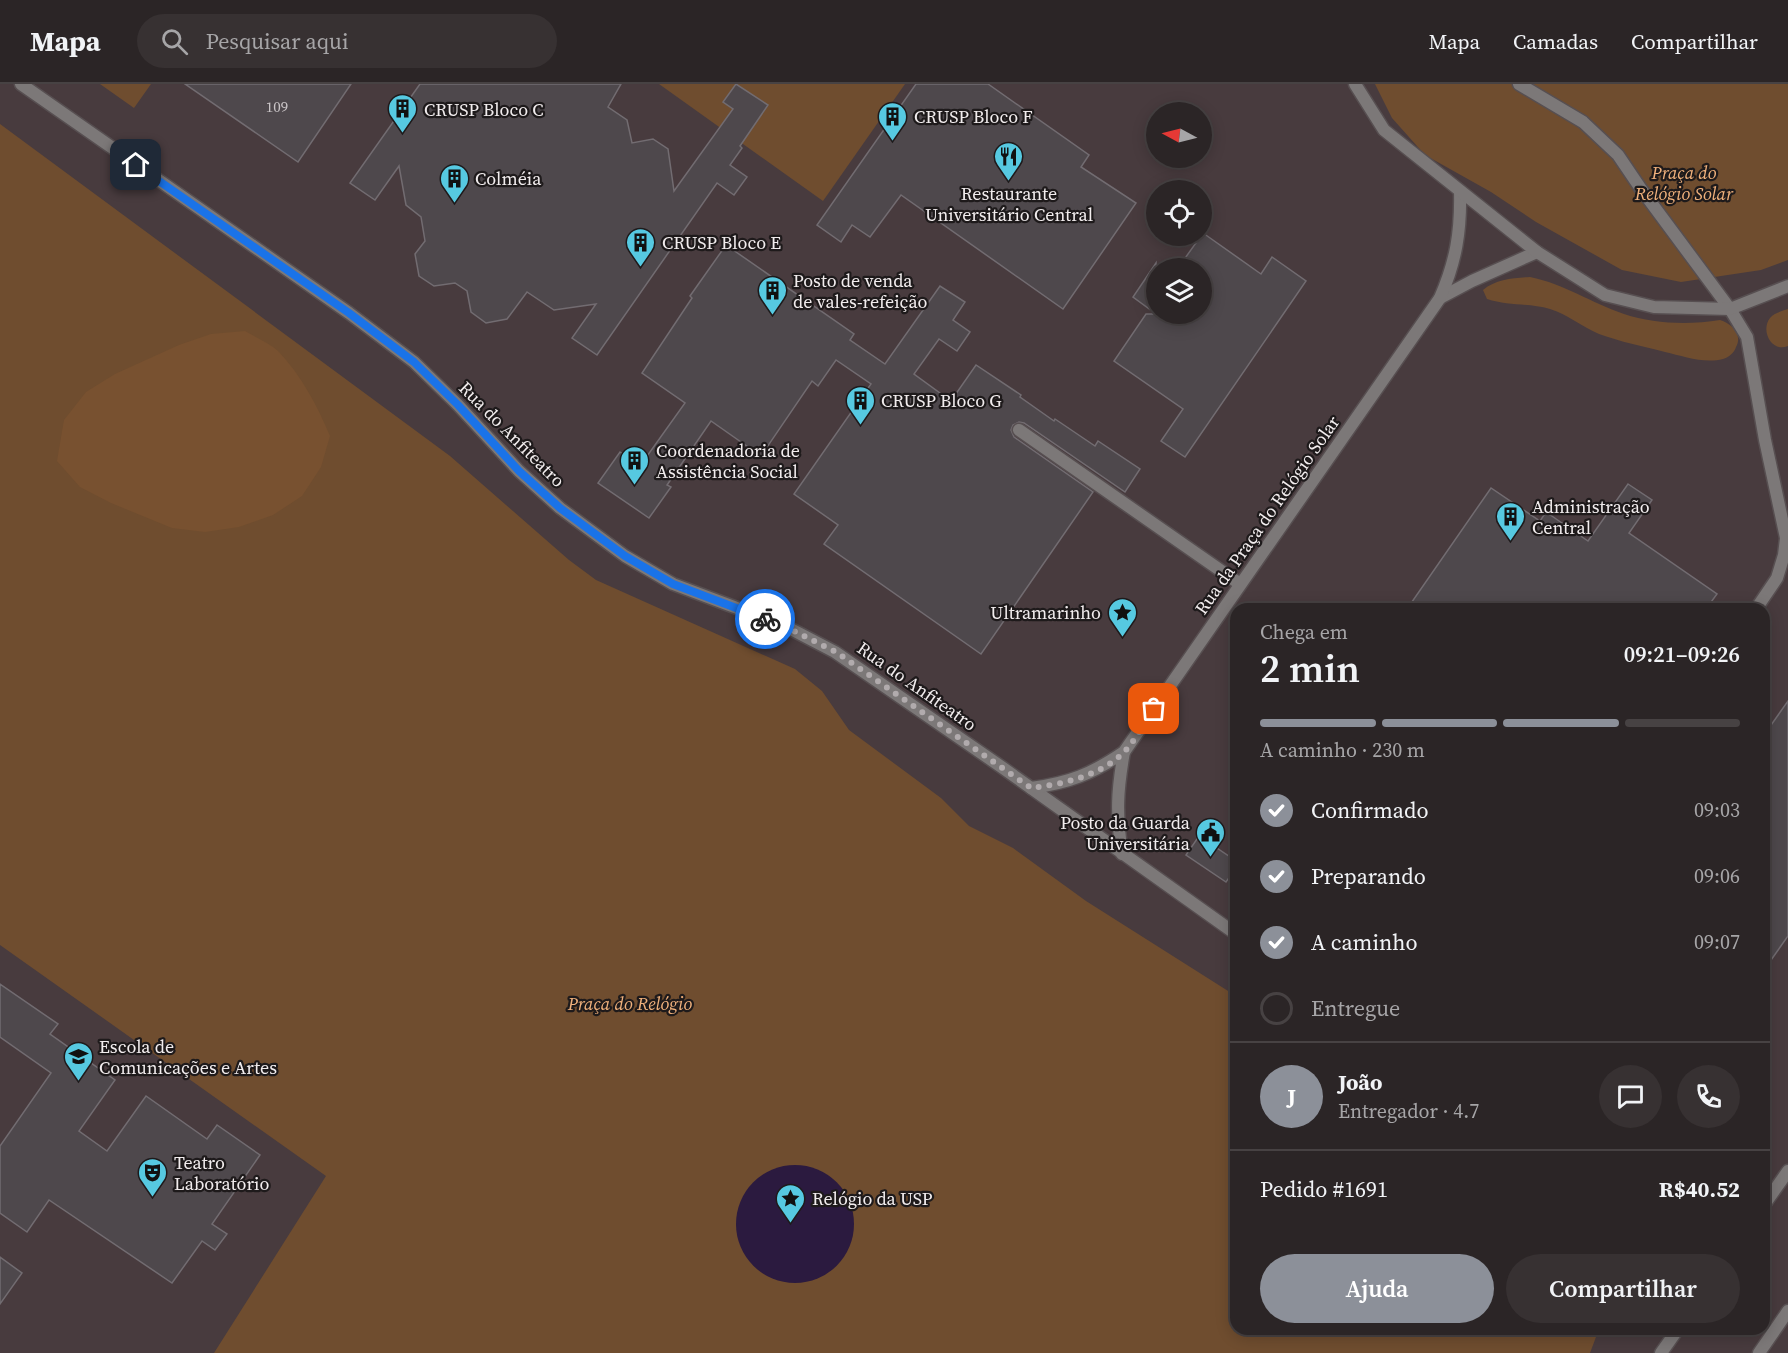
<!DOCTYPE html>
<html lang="pt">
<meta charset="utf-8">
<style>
:root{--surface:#2b2526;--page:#373132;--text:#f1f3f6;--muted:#a6a5a7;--line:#474243;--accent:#8c9099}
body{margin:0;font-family:"Source Serif 4",serif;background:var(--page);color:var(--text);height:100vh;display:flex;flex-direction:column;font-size:22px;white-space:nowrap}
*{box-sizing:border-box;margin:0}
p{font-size:20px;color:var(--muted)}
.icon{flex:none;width:33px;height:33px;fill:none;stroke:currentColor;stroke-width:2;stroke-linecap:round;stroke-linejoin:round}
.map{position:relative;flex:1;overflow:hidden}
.sheet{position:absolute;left:1230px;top:519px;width:540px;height:732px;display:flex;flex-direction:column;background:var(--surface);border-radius:18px;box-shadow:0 3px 15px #0003,0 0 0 2px var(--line)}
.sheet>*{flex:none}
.needle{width:39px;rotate:277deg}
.buttons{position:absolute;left:1146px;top:18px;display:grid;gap:12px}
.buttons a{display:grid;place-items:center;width:66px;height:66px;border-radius:50%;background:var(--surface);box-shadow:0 3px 15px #0003,0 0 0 2px var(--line);font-size:30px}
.pin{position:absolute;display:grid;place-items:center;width:51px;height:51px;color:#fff;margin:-26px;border-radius:12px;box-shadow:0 3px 9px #0006}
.courier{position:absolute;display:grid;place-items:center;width:60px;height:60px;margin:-30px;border:4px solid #1a73e8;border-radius:50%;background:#fff;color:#222;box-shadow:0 2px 8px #0007}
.overview em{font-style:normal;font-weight:600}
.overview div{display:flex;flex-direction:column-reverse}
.overview{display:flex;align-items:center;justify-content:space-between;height:102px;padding:0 30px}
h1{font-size:39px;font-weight:600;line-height:45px}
.bar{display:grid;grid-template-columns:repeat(4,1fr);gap:9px 6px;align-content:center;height:72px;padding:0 30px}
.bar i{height:8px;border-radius:4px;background:var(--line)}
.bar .on{background:var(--accent)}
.bar p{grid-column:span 4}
.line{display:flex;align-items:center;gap:15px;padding:0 30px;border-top:2px solid var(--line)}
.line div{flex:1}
.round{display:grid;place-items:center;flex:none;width:63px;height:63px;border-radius:32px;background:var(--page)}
ol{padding:0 30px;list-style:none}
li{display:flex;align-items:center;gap:18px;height:66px}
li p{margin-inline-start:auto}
li .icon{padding:6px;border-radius:50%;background:var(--accent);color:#fff;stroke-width:4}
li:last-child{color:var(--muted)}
li i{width:33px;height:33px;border:3px solid var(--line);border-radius:50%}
.primary-button{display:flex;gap:12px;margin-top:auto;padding:12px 30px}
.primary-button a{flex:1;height:69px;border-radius:36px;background:var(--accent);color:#fff;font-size:24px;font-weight:600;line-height:69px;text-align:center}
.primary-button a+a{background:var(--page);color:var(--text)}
header{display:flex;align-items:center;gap:36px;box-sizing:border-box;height:84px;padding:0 30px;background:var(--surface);border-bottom:2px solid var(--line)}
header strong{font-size:28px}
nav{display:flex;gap:33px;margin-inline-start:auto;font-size:21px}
.search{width:420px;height:54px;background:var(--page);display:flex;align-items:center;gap:15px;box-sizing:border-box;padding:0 21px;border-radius:33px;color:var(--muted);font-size:22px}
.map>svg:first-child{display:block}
</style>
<header>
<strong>Mapa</strong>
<div class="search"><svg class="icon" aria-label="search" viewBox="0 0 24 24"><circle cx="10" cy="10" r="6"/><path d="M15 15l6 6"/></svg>Pesquisar aqui</div>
<nav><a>Mapa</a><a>Camadas</a><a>Compartilhar</a></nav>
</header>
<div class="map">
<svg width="1788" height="1269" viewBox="0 0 1788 1269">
<rect width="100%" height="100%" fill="#393133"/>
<path fill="#483b3e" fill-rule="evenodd" d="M0 0H1788V1269H0ZM1156 28H1202V74H1156ZM1156 106H1202V152H1156ZM1156 184H1202V230H1156ZM1236 525H1764V1245H1236Z"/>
<g fill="#6f4d2f">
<path d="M100 0H151L134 24Z"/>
<path d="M659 0H905L823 117Z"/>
<path d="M1375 0H1788V176L1761 186 1681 198 1622 186 1536 138 1491 108 1425 71 1392 34Z"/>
<path d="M0 40 450 372 569 476 596 496 795 585 822 607 849 646 941 714 969 742 1013 764 1086 817 1236 912V1245H1599L1590 1269H214L326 1092 0 861Z"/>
<path d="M1530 193C1565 200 1591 219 1624 230 1654 240 1689 241 1720 236 1732 240 1743 250 1736 263 1734 269 1729 273 1723 275 1704 280 1683 272 1665 268 1642 262 1621 258 1599 250 1582 243 1567 230 1550 225 1529 219 1508 222 1487 215L1483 206C1496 195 1513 194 1530 193Z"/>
<path d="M1788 225V262C1772 269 1760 247 1770 234 1774 229 1782 227 1788 225Z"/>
</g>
<path fill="#785130" d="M245 247C255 253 269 259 278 267 301 291 317 321 330 352L321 383 302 412 273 431 239 443 205 448 172 444 111 419 80 403 57 377 64 336 86 308 115 290 179 261 211 250Z"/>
<circle fill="#2b1a3f" cx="795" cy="1140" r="59"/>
<g fill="#4e484c" stroke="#726c71" stroke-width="1.5">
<path d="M185 0H351L298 78Z"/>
<path d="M420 0H621L608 23 627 36 632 59 653 55 668 65 674 107 733 25 723 18 736 0 768 21 740 62 742 64 730 81 747 93 734 111 717 99 597 271 572 254 596 220 554 226 527 208 507 235 486 239 471 228 467 207 455 199 434 202 419 192 415 170 425 157 421 133 406 121 399 82 375 116 350 99Z"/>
<path d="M916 0H988L1089 71 1081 83 1136 119 1063 225 901 111 870 153 852 141 841 158 817 141Z"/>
<path d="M1203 149 1261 190 1272 173 1306 197 1185 373 1161 357 1183 325 1114 277 1146 230H1156L1133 213 1156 179V230H1202V184H1178Z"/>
<path d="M726 161 854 250 850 256 885 280 940 202 965 218 953 236 970 248 957 267 939 255 914 290 951 317 976 281 1021 311 1020 313 1054 337 1055 335 1095 362 1098 357 1140 385 1125 408 1024 339 1019 338 1013 341 1011 346 1014 353 1093 408 981 570 824 460 838 441 794 410 871 300 836 276 818 302 812 297 761 372 711 337 667 401 671 403 649 434 598 399 620 368 640 382 685 319 642 289 692 214 690 212Z"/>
<path d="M1628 400 1652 416 1629 449 1717 510 1706 525H1407L1491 404 1540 437 1546 428 1588 457Z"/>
<path d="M1788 617V852L1764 886V651Z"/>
<path d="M1199 752 1236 777V784L1226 798 1186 771Z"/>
<path d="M0 900 58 940 50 950 115 996 79 1047 107 1067 146 1012 207 1055 217 1041 260 1071 212 1140 227 1150 215 1166 202 1157 172 1199 49 1116 27 1148 0 1129V1062L51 989 0 953Z"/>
<path d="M0 1173 22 1189 0 1220Z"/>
</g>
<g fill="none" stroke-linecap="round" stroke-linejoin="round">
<defs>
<g id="service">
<path d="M1519 0 1583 38 1618 71 1641 105 1730 225"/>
<path d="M1019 346 1240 500"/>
</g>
<g id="minor">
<path d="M21 0 349 229 414 278 458 321 519 387 560 424 625 472 673 500 785 542 835 568 1003 684 1236 850"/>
<path d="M1440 214 1472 197 1537 168"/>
<path d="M1730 225 1747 253 1765 356 1786 454 1784 471 1777 494 1756 525"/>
<path d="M1031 704C1069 699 1092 690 1124 668L1440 214C1456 177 1461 148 1460 107"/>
<path d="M1122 770C1116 730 1117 707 1124 668"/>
</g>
<g id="tertiary">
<path d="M1355 0 1384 46 1537 168 1605 211 1654 223 1730 225 1788 202"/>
<path d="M1764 1121 1788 1087"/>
<path d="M1661 1269 1678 1245"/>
<path d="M1759 1269 1788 1227"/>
</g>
</defs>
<use href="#service" stroke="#574f51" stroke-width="15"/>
<use href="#minor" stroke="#574f51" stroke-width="15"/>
<use href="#tertiary" stroke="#574f51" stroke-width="15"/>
<use href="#service" stroke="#7c7878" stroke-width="12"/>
<use href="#minor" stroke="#7c7878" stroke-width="12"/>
<use href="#tertiary" stroke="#7c7878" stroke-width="12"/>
</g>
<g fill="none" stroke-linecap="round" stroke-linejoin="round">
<path stroke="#b1abad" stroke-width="6" stroke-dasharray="0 10.8" d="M765 535 784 542 836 568 1031 704C1063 700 1101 692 1125 667 1136 655 1145 638 1154 625"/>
<path stroke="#1a73e8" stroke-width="8" d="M136 81 349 229 414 278 458 321 519 387 560 424 625 472 673 500 765 535"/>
</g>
<defs>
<symbol id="building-pin" viewBox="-11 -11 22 30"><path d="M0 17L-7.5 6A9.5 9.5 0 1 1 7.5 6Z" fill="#56c9e1" stroke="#1e1a1b"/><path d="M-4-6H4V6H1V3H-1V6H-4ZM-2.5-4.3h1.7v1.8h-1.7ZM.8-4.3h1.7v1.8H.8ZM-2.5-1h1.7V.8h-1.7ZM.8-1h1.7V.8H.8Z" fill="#111"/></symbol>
<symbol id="restaurant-pin" viewBox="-11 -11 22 30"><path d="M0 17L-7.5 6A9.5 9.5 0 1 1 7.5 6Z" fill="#56c9e1" stroke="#1e1a1b"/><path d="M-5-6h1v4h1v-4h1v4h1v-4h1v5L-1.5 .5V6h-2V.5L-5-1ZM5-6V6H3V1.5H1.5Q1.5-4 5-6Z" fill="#111"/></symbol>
<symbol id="sight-pin" viewBox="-11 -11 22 30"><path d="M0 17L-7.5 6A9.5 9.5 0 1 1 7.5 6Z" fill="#56c9e1" stroke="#1e1a1b"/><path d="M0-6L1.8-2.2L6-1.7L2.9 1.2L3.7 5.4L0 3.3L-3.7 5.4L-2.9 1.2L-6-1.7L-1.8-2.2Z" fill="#111"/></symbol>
<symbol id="civic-pin" viewBox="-11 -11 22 30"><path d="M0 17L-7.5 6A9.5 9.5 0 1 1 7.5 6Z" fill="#56c9e1" stroke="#1e1a1b"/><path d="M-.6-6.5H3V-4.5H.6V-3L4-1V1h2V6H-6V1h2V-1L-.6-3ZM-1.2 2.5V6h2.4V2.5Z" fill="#111"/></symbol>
<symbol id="university-pin" viewBox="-11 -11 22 30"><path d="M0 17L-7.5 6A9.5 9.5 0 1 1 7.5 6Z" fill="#56c9e1" stroke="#1e1a1b"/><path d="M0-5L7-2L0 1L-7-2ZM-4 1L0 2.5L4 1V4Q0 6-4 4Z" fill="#111"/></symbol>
<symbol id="theatre-pin" viewBox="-11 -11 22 30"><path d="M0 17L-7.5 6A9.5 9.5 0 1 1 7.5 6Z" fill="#56c9e1" stroke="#1e1a1b"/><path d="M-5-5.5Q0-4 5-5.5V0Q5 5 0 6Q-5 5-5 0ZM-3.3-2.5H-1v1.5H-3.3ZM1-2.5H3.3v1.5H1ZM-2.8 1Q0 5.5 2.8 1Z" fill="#111"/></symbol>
</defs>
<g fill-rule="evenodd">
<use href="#building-pin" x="386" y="8" width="33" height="45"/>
<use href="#building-pin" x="876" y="16" width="33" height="45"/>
<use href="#restaurant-pin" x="992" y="56" width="33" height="45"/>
<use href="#building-pin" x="438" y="78" width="33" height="45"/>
<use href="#building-pin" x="624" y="142" width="33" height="45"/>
<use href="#building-pin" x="756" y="190" width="33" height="45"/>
<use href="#building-pin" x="844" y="300" width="33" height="45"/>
<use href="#building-pin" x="618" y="360" width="33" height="45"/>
<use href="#building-pin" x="1494" y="416" width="33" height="45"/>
<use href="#sight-pin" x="1106" y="512" width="33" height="45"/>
<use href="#civic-pin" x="1194" y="732" width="33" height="45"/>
<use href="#university-pin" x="62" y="956" width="33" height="45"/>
<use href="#theatre-pin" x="136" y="1072" width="33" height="45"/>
<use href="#sight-pin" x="774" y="1098" width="33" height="45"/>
</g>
<g text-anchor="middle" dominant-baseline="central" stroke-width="4.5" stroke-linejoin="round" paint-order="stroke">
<g font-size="15" fill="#c9c4c6">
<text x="277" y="22">109</text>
</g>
<g font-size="18" fill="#f2edee" stroke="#1e1a1b" text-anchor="start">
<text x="424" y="25">CRUSP Bloco C</text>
<text x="914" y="32">CRUSP Bloco F</text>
<text x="475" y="94">Colméia</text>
<text x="1009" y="109" text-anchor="middle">Restaurante<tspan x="1009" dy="21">Universitário Central</tspan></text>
<text x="662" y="158">CRUSP Bloco E</text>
<text x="793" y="196">Posto de venda<tspan x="793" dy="21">de vales-refeição</tspan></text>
<text x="881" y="316">CRUSP Bloco G</text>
<text x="656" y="366">Coordenadoria de<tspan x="656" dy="21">Assistência Social</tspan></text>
<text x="1532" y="422">Administração<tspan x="1532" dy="21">Central</tspan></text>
<text x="1101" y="528" text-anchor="end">Ultramarinho</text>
<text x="1190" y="738" text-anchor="end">Posto da Guarda<tspan x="1190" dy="21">Universitária</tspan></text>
<text x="99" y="962">Escola de<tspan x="99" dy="21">Comunicações e Artes</tspan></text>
<text x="174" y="1078">Teatro<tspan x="174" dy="21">Laboratório</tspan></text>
<text x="812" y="1114">Relógio da USP</text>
</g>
<g font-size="18" font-style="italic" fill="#f0b17c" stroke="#1e1a1b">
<text x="1684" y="88">Praça do<tspan x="1684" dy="21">Relógio Solar</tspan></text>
<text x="630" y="919">Praça do Relógio</text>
</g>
<g font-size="18" fill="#f2edee" stroke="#1e1a1b">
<text transform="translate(512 350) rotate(45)">Rua do Anfiteatro</text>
<text transform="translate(1267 431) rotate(-55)">Rua da Praça do Relógio Solar</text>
<text transform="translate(917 602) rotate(35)">Rua do Anfiteatro</text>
</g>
</g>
</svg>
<div class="buttons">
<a><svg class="needle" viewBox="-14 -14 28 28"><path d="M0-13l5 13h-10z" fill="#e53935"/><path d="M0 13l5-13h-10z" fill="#a6a5a7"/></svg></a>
<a><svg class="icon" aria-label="locate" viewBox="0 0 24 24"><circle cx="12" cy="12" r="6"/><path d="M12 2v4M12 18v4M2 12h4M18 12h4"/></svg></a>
<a><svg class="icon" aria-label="layers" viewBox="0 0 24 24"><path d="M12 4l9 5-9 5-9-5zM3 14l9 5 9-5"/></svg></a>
</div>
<div class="pin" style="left:1154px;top:625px;background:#ea580c"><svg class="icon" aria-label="bag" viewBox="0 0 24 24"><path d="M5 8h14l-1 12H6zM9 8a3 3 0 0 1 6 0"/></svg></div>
<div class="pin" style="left:136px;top:81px;background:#1f2937"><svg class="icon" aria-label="home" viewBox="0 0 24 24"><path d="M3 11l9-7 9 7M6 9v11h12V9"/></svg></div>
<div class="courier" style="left:765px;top:535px"><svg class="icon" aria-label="bike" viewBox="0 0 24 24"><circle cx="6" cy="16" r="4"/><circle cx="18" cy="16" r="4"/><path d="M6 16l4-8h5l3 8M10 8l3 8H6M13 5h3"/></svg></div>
<section class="sheet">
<div class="overview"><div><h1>2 min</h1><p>Chega em</p></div><em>09:21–09:26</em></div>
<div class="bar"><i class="on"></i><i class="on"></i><i class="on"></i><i></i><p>A caminho · 230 m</p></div>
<ol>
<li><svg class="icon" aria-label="check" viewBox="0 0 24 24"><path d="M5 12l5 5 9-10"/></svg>Confirmado<p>09:03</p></li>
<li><svg class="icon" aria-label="check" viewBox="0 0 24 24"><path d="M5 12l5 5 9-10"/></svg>Preparando<p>09:06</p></li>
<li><svg class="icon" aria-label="check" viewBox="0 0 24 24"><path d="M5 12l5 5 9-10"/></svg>A caminho<p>09:07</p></li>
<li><i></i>Entregue</li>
</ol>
<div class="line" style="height:108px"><b class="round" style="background:var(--accent);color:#fff">J</b><div><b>João</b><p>Entregador · 4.7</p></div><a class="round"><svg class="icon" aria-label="chat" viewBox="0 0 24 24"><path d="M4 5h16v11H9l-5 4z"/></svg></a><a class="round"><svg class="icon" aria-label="phone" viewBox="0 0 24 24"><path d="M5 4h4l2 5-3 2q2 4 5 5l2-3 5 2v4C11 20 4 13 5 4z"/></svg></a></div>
<div class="line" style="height:78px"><div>Pedido #1691</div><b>R$40.52</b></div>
<div class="primary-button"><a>Ajuda</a><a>Compartilhar</a></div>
</section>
</div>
